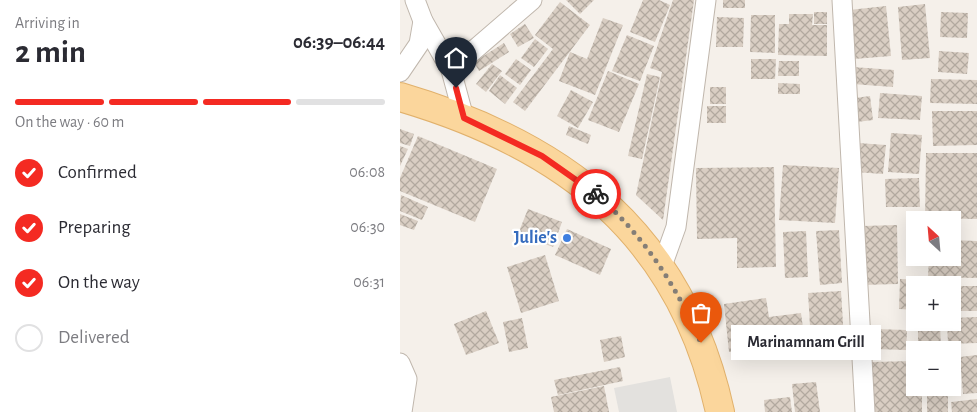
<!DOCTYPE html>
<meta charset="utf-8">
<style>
:root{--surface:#fff;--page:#f2f2f3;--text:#2b2b33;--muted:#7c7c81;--line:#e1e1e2;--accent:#f42a22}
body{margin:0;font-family:"Alegreya Sans",sans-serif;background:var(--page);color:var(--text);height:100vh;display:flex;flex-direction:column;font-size:19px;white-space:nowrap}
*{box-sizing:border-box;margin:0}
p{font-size:16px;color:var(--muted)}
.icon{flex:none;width:28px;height:28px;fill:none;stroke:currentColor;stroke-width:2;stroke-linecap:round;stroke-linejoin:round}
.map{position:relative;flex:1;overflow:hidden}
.panel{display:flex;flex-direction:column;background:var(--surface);width:400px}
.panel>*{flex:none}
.needle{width:32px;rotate:334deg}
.fabs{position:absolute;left:506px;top:211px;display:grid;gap:10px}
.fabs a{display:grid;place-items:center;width:55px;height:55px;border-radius:0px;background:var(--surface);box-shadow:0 5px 20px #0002;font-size:25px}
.pin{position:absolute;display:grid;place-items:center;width:42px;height:42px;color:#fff;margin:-51px -21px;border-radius:50% 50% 50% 0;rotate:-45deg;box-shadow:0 0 5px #0007}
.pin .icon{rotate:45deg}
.courier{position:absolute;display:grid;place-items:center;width:50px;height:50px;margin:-25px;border:4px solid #f42a22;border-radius:50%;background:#fff;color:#222;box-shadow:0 1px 6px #0007}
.bubble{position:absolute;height:35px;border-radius:0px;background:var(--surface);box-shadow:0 5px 20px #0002;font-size:16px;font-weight:600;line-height:35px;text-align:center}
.summary em{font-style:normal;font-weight:600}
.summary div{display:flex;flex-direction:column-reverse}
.summary{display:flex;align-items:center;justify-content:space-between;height:85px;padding:0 15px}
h1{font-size:32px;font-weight:600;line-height:38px}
.bar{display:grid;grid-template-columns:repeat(4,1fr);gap:8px 5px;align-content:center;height:60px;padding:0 15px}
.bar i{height:6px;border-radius:4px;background:var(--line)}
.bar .selected{background:var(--accent)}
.bar p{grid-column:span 4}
ol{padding:0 15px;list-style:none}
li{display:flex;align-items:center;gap:15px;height:55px}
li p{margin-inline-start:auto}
li .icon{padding:5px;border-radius:50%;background:var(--accent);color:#fff;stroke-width:4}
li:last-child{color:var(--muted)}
li i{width:28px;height:28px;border:2px solid var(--line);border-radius:50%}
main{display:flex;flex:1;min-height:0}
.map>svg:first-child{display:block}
</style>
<main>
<section class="panel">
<div class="summary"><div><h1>2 min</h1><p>Arriving in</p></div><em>06:39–06:44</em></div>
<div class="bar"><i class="selected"></i><i class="selected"></i><i class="selected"></i><i></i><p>On the way · 60 m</p></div>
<ol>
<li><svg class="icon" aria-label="check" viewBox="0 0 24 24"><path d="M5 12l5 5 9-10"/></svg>Confirmed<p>06:08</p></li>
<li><svg class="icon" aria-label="check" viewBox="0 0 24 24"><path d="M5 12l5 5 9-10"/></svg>Preparing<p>06:30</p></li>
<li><svg class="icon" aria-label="check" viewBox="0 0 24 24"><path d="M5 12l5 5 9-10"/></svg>On the way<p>06:31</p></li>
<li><i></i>Delivered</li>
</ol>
</section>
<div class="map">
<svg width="577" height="412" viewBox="0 0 577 412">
<defs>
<pattern id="building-cross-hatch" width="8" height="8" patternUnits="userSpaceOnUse" patternTransform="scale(1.25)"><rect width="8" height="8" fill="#d9cec3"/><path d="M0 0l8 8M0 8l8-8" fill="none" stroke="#b2a99f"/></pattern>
</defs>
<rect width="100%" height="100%" fill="#f5f0ea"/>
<path fill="#e3e1de" d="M270 377 277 412H219L214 388Z"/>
<g fill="url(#building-cross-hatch)">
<path d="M166 0H194L180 14Z"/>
<path d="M243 0H259L270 5 255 42 230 32Z"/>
<path d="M273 0H294L263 220 236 195 262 72 250 68Z"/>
<rect x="323" y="0" width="22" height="8"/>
<path d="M160 2 190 25 125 111 113 102 153 49 135 35Z"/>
<path d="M525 4 530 58 502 60 498 7Z"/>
<path d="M486 6 491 56 454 59 449 10Z"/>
<rect x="414" y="12" width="13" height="12"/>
<path d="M541 12 568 13 567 38 540 37Z"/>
<path d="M389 14H413L412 25H427V56L378 55 379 24H389Z"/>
<path d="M351 15H375V53L350 52Z"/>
<path d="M317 17 344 18 343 47H316Z"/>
<path d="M203 18 223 25 195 95 159 81 170 52 187 59Z"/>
<path d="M125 24 134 38 118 47 110 34Z"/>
<path d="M227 35 254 46 240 81 212 71Z"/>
<path d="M135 39 148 49 134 67 121 58Z"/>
<path d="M104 43 109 52 79 71 74 62Z"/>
<path d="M539 51 569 53 567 74 538 72Z"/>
<path d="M116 59 131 70 120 85 105 74Z"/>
<path d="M351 59H376L375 79H351Z"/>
<path d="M379 61H399V76H378Z"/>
<path d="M92 64 102 71 86 92 76 84Z"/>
<path d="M453 67 494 70 493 87 452 84Z"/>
<path d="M208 71 239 84 219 132 188 120Z"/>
<path d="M247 74 260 77 242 159 228 156Z"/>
<path d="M100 75 117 88 105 104 89 91Z"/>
<path d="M531 79 577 80V104L530 103Z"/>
<path d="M378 83 400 84V94H378Z"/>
<rect x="310" y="87" width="16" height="17"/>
<path d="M171 90 193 102 178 128 157 116Z"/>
<path d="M480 93 522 96 520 120 478 118Z"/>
<path d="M470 96 473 120 457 122 455 98Z"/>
<rect x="307" y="106" width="19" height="17"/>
<path d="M532 111H577V145L533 146Z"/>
<path d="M169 126 191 135 188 144 166 135Z"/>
<path d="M0 129 14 134 10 146 0 143Z"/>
<path d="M491 133 522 135 519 174 488 172Z"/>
<path d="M18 136 97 169 75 222 0 191V178Z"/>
<path d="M458 143 486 145 483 174 455 172Z"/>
<path d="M0 146 8 149 0 166Z"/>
<path d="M526 153H577V219L525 218Z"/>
<path d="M383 165 439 168 435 223 379 220Z"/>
<path d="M374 167 376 267 337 268V238L297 239 296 168Z"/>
<path d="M519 178 520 207H486L485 179Z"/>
<path d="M1 195 28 207 22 220 0 211Z"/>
<path d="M128 209 162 222 153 247 118 234Z"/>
<path d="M0 214 18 221 14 230 0 225Z"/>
<path d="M497 225 498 284 463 285 462 226Z"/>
<path d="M167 229 211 249 200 275 155 255Z"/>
<path d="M439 230 442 283 420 285 416 231Z"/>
<path d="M406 231 408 277 385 278 383 232Z"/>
<path d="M552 240 577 241V278L528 277 529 258H552Z"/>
<path d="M145 255 159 301 121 313 107 267Z"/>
<path d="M500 279 531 280V285H515V310L499 309Z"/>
<rect x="552" y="286" width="25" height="25"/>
<path d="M441 291 444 340 411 342 408 293Z"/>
<path d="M366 298 369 317 401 313 405 343 329 352 324 304Z"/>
<path d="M86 311 99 343 66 355 54 324Z"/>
<path d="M577 317V343L548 344 547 322H552V318Z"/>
<path d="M122 318 128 348 109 352 103 322Z"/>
<path d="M518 322H540L541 350H518Z"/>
<path d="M473 329 507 330 506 350 472 349Z"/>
<path d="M221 336 225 357 204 362 200 340Z"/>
<path d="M577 355V393L563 394 560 357Z"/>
<path d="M515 361V388H522V412H471L470 362Z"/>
<path d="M220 367 223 381 158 395 154 380Z"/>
<path d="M416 382 420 412H395L392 384Z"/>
<path d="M204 386 209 412H154L151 397Z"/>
<rect x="527" y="388" width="21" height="24"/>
<path d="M390 397 392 412H365L364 400Z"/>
<path d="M577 399V412H552L551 402Z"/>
</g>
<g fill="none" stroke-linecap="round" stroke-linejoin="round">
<defs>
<g id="street">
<path d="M15 0 23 21 51 70 64 118"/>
<path d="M442 0 465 412"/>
<path d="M51 70 132 0"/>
<path d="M0 72 19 44 23 21"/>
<path d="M262 266 276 227 306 0"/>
<path d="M0 363 7 379 2 412"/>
</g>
<path id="primary" d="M0 97C167 146 282 236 320 412"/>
</defs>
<use href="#street" stroke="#c0b7ad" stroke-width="21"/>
<use href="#primary" stroke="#e1b16c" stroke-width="30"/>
<use href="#street" stroke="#fff" stroke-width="19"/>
<use href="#primary" stroke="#fbd69c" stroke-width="28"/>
</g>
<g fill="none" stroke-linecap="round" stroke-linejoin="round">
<path stroke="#857e76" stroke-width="5" stroke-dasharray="0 9" d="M196 194C243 235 277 286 301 343"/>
<path stroke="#f42a22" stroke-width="6" d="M56 88 64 118 142 156 196 194"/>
</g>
<circle fill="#3f7fe0" stroke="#fff" stroke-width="2" cx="167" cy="238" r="5"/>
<g text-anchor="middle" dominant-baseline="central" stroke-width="4.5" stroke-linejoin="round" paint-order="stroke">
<g font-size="18" font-weight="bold" fill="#366cbe" stroke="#fff" text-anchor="end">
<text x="157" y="238">Julie's</text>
</g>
</g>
</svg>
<div class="fabs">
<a><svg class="needle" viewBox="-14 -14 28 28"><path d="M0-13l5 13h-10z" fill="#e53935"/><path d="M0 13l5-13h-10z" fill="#7c7c81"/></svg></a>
<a>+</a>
<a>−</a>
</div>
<div class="pin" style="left:301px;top:343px;background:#ea580c"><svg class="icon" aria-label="bag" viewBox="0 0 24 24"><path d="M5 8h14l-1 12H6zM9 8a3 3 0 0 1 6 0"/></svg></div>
<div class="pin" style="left:56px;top:88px;background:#1f2937"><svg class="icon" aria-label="home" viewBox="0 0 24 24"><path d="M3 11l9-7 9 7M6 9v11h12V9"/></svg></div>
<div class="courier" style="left:196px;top:194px"><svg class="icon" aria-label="bike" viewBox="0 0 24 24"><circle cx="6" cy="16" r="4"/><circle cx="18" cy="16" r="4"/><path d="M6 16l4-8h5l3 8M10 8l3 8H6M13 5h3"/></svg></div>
<div class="bubble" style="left:331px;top:325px;width:150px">Marinamnam Grill</div>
</div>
</main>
